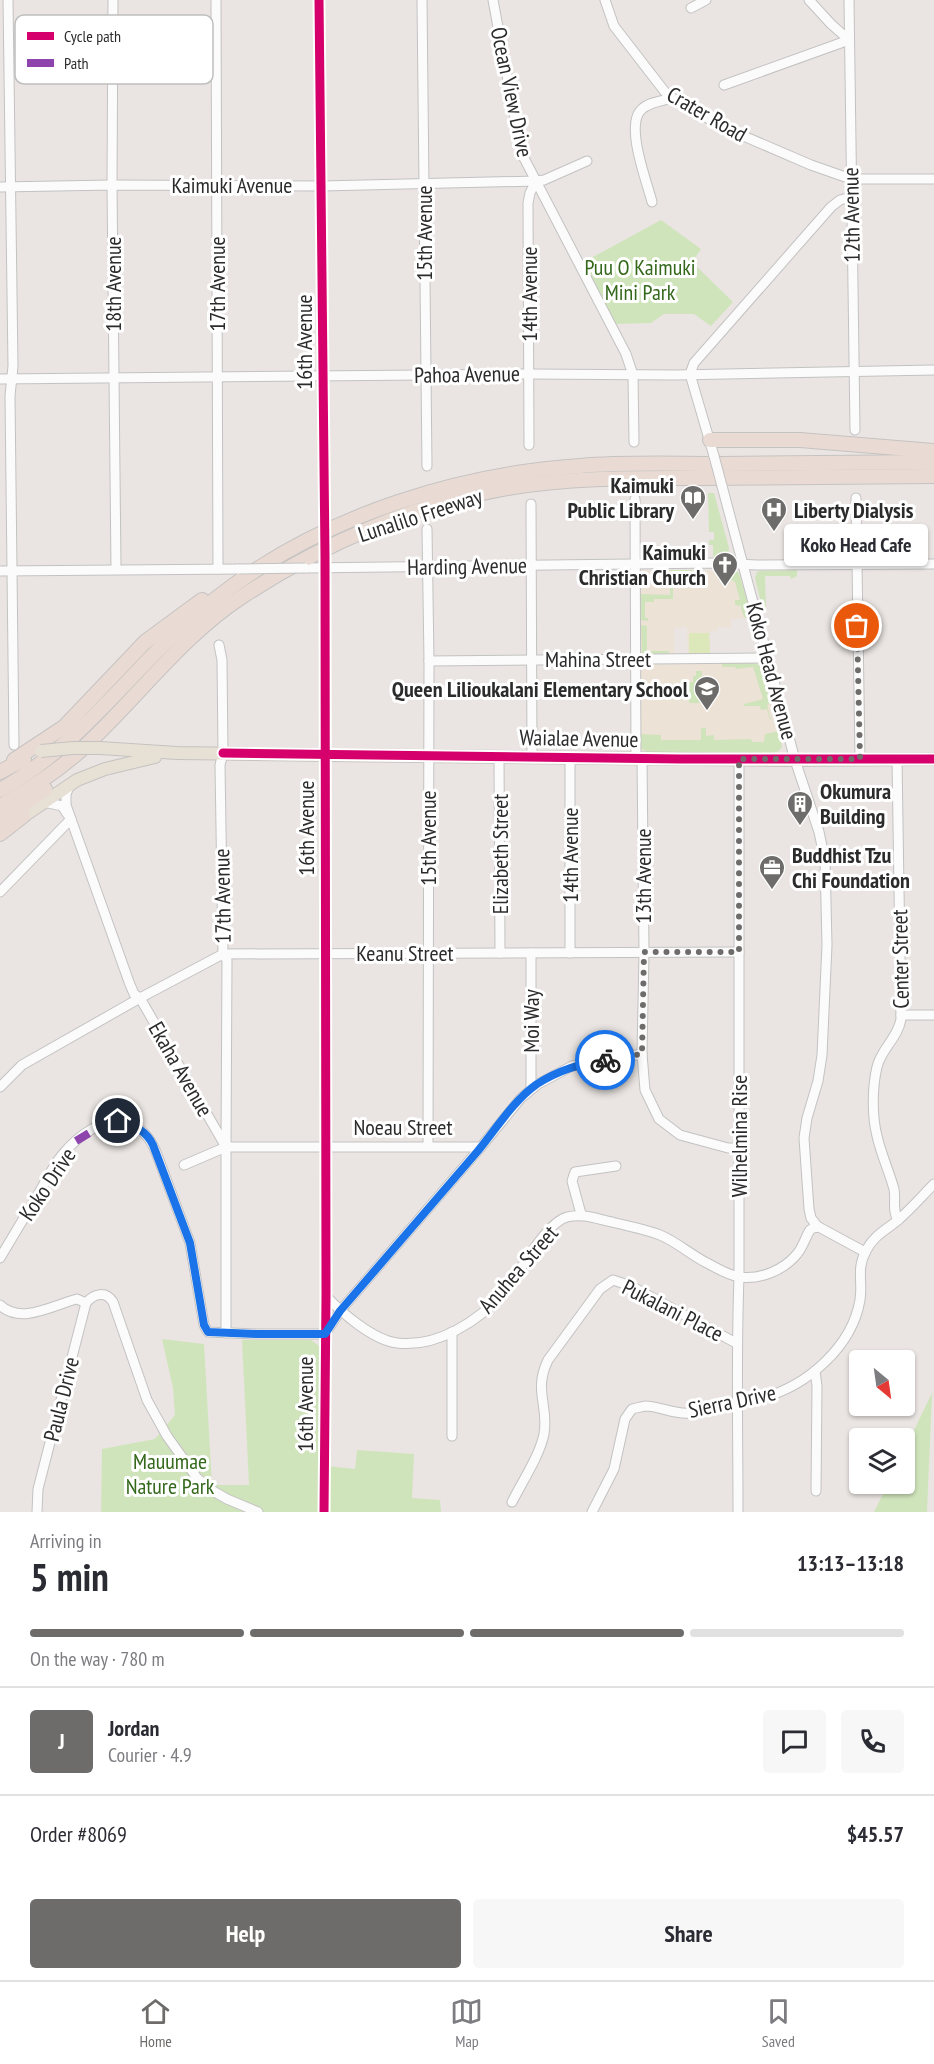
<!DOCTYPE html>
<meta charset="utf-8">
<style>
:root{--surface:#fff;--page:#f7f7f7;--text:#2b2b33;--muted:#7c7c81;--line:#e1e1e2;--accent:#6e6c6b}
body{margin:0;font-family:"PT Sans Narrow",sans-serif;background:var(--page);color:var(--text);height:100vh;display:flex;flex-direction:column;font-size:22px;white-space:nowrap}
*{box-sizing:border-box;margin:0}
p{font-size:20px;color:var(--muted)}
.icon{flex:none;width:33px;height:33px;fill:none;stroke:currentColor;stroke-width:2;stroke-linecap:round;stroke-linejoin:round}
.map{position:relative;height:1512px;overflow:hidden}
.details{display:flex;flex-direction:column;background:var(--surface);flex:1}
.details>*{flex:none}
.needle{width:39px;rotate:151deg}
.tools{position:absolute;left:849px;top:1350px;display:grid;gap:12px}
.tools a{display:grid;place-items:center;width:66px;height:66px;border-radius:6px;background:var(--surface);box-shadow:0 2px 4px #0004;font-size:30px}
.pin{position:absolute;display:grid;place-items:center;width:51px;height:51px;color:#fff;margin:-26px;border:3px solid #fff;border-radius:50%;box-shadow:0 2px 6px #0007}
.courier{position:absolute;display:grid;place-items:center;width:60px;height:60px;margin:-30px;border:4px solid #1a73e8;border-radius:50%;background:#fff;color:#222;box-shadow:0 2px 8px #0007}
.bubble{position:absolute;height:42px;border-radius:6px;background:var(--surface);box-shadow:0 2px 4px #0004;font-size:20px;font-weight:800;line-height:42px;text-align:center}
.head em{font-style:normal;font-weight:800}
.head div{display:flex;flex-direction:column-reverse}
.head{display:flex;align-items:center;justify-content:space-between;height:102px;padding:0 30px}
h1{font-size:39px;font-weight:800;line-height:45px}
.bar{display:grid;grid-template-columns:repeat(4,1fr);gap:9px 6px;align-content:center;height:72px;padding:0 30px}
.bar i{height:8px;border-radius:4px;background:var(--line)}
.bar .active{background:var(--accent)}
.bar p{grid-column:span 4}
.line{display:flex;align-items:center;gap:15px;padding:0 30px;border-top:2px solid var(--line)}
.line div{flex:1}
.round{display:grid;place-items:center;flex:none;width:63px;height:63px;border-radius:6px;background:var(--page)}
.button{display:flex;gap:12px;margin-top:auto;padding:12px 30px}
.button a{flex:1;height:69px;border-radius:6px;background:var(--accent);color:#fff;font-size:24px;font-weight:800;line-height:69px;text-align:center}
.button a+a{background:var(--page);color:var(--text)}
.dock{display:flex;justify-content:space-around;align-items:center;height:84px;border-top:2px solid var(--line);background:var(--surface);font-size:16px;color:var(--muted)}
.dock a{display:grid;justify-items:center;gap:3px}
.dock .active{color:var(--accent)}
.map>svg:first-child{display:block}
</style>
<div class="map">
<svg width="934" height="1512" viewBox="0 0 934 1512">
<rect width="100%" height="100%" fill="#eae5e2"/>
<g fill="#ece2d6">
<path d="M644 570 737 571 741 577 752 618 731 619V628L718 627 717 631H710V656H688L687 627 674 628V656L641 653 639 574Z"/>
<path d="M753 663 758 664 762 669 782 744 779 751 774 753 647 752 642 750 641 745 640 672 644 665Z"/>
</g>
<g fill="#d0e4bb">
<path d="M661 220 701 249 692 262 733 302 711 326 694 314H664L651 323 613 324 582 263Z"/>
<path d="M708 493H714L729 548 728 555 725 559 677 561V558H713V545H709V540H714V532H709Z"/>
<path d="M664 570H693V576L687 578 673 579V599H654V602H645V618H648V621L640 620V594L670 595V576L664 575Z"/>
<path d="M720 570H734L739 573 752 618H745L742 612 741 606 735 605V600H740L735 582 727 577 718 579Z"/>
<path d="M797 570V576L791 579 790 576H765L766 607H762L755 578 757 572 760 571Z"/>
<path d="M641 625 647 626V651H669V656L642 655Z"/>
<path d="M722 663H753L760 665 771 703 767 705 771 720H770L767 709 761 710 760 706H744V704L763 699 753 667 736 669 735 667H722Z"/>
<path d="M696 671H702V703H689V682H693V676H696Z"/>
<path d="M701 728H706V736L714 735V740L751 739 752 742H764L765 734 779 731 782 747 779 751 774 753 647 752 641 748 640 734 661 735V740H701Z"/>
<path d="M162 1339 204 1344 212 1485H249L242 1340H311L319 1346 318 1465 355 1469 357 1450 414 1454 412 1498 440 1500 441 1512H101L102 1449 155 1439 175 1415 173 1388Z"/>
<path d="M932 1393 927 1512H874L888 1484H904L905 1449Z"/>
</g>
<path fill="#dce8b9" d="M689 633H709L710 654 689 655Z"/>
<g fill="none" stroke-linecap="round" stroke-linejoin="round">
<defs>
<g id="minor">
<path d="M8 0 13 366 10 396 14 745"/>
<path d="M113 0 112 185 116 569"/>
<path d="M216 0 218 569"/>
<path d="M319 0 324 517"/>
<path d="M422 0 427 466"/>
<path d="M493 0 518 135 524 158 626 354 633 375 634 442"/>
<path d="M605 0 614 26 665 92 672 98 725 128 811 165 851 179H934"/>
<path d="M849 0 855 430"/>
<path d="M691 8 706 0"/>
<path d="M724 85 849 40 831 24 809 0"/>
<path d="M0 187 112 185 322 186 536 181 544 180 587 161"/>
<path d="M652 202C647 182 625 126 641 110 648 102 662 101 672 98"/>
<path d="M0 379 529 374 676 375 934 370"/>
<path d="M529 445 528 203 530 193 536 181"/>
<path d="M714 456 690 374 694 363 831 207 840 200 851 197"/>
<path d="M722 486 795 760 819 832 825 860 827 945 822 1055 818 1081 807 1118 804 1138 809 1209 811 1218 817 1226 865 1252"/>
<path d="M856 498 860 759"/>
<path d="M635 499 636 758"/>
<path d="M531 504 532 756"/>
<path d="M427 529 429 661 428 1146"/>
<path d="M305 568 716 563 757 565 934 564"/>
<path d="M0 571 239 569"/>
<path d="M219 645 222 660 223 753 220 765 223 954 227 960 226 1147"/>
<path d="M429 661 768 658"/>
<path d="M499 756 500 953"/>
<path d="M570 757V953"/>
<path d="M642 758 644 952 642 1054 645 1090 659 1119 680 1135 728 1148H739"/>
<path d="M897 759 901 1019C898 1038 881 1049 877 1067 872 1088 872 1116 877 1136 881 1154 889 1171 894 1189 896 1199 892 1211 898 1220"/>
<path d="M70 785 66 794V805L129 982 134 994 140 998 226 1147V1333"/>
<path d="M44 802 62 806 68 815"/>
<path d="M0 892 71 819"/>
<path d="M531 953V1089"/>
<path d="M901 1015H934"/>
<path d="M0 1087 22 1065 140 998 223 954 739 952"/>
<path d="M184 1165 226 1147H481"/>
<path d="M581 1214 572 1181 575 1172 616 1166"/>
<path d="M0 1258C13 1236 27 1213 40 1191 47 1179 53 1166 62 1155 77 1137 104 1115 128 1123 143 1129 150 1138 156 1152L190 1243 204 1325 208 1332 257 1334H325"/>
<path d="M326 1296C342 1313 373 1340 397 1343 437 1348 479 1321 504 1292 520 1273 545 1223 567 1217 583 1213 597 1219 612 1222 627 1226 645 1229 660 1235 677 1242 691 1255 707 1263 716 1268 730 1276 740 1277 760 1280 784 1270 797 1254 803 1247 805 1238 810 1230L813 1228 819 1227"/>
<path d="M0 1305C21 1325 53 1305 77 1299L86 1303"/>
<path d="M452 1332V1436"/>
<path d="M325 1334 340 1311 481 1147 521 1098 538 1084 572 1066 642 1054"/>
<path d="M815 1371 817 1386 816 1491"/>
<path d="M512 1502C522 1482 540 1455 544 1434 549 1405 533 1391 548 1360L600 1289 613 1280 631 1286 736 1343"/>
<path d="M37 1512 38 1489 86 1303C94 1293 106 1291 113 1302L147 1400 167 1436 197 1478 213 1491 227 1499 258 1512"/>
<path d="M324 1512 326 1296 325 553"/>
<path d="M592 1512 614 1469 625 1419 632 1409C636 1408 641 1407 645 1406 660 1406 675 1415 690 1413 714 1411 739 1404 762 1398 807 1386 852 1347 860 1300 863 1282 856 1269 866 1251 873 1236 886 1230 898 1220 911 1209 922 1196 934 1184"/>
<path d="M738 1512C738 1434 736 1355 739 1277V759"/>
</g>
<g id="major">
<path d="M100 748 177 753 330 755 786 760 934 759"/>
<path d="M15 822 77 780 105 769 155 757"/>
</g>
<g id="highway">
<path d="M710 440H800L934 451"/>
<path d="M14 760 64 727 145 642 202 600"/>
<path d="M0 772 24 759"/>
<path d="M0 790C63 755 105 704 155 653 180 628 206 605 234 585 332 514 460 474 580 466 626 462 674 464 720 464 792 463 863 462 934 462"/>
<path d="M0 806C29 790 56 772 81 750 136 700 180 637 243 596 322 544 414 504 507 488 571 477 635 478 699 478 778 477 856 476 934 476"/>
<path d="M0 821 45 789"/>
<path d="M0 834 23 816"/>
</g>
</defs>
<use href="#minor" stroke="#c3c2c2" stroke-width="11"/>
<use href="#major" stroke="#c5c3c2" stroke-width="14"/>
<use href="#highway" stroke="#c5c3c2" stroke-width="16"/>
<use href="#minor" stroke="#fcfbfb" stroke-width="9"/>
<use href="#major" stroke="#e7e0d4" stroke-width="12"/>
<use href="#highway" stroke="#e9dbd4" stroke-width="14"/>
<defs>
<g id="minor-bridge">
<path d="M714 456 722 486"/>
<path d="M324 517 325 553"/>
<path d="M239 569 305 568"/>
</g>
<path id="major-bridge" d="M41 751 73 748H100"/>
</defs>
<use href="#minor-bridge" stroke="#c3c2c2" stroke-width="11" stroke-linecap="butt"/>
<use href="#major-bridge" stroke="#c5c3c2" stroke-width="14" stroke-linecap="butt"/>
<use href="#minor-bridge" stroke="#fcfbfb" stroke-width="9"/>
<use href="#major-bridge" stroke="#e7e0d4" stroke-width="12"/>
<path stroke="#8e44ad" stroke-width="8" stroke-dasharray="15 8" stroke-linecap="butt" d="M76 1141 111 1120"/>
<defs>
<g id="cycleway">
<path d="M319 0 325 556 326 1296 324 1512"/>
<path d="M223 753 681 759H934"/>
</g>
</defs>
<use href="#cycleway" stroke="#fff" stroke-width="13"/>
<use href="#cycleway" stroke="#d6006c" stroke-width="9"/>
</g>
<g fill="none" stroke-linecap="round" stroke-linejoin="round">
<path stroke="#6e6c6b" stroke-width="6" stroke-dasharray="0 10.8" d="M605 1060 642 1054 644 952H739V759H860L857 626"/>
<path stroke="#1a73e8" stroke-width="8" d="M118 1121C133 1124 146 1130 153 1145L190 1243 204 1325 208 1332 257 1334H325L340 1311C386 1258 431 1205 477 1152 496 1129 513 1101 537 1084 559 1070 580 1064 605 1060"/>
</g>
<defs>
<symbol id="library-pin" viewBox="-11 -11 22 30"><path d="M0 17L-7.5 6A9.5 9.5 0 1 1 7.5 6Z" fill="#6e6c6b" stroke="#fff"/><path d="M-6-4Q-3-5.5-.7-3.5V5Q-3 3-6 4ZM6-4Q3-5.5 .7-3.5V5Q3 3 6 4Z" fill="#fff"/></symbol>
<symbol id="hospital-pin" viewBox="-11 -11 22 30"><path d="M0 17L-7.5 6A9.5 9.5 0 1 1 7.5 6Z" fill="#6e6c6b" stroke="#fff"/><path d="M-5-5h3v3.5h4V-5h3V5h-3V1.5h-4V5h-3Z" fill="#fff"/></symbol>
<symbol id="church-pin" viewBox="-11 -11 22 30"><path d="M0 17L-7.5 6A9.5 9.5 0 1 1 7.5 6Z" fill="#6e6c6b" stroke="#fff"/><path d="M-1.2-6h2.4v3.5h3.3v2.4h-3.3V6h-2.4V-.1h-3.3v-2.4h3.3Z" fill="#fff"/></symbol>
<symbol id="school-pin" viewBox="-11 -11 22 30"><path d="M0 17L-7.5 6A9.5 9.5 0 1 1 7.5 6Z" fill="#6e6c6b" stroke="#fff"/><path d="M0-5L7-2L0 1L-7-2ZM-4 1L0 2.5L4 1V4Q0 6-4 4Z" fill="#fff"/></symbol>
<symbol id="building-pin" viewBox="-11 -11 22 30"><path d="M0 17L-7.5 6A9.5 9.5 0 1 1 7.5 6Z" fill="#6e6c6b" stroke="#fff"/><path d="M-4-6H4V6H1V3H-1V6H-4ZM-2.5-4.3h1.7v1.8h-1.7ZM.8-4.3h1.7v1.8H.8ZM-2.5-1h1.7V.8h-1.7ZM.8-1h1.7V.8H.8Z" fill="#fff"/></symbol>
<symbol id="office-pin" viewBox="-11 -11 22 30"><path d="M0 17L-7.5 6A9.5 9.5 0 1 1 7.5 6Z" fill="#6e6c6b" stroke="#fff"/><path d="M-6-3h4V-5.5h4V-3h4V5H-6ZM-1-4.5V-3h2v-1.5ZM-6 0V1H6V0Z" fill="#fff"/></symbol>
</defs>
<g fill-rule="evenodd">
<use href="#library-pin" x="678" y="483" width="30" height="40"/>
<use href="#hospital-pin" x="759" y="495" width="30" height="40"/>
<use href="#church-pin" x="710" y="550" width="30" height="40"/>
<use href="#school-pin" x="692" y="674" width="30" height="40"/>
<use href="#building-pin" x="785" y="789" width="30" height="40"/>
<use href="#office-pin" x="757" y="853" width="30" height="40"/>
</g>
<g text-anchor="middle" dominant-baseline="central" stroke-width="6" stroke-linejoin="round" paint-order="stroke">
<g font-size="22" fill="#2b2b2b" stroke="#fff">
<text transform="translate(512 92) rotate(78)">Ocean View Drive</text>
<text transform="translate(707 114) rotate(30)">Crater Road</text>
<text x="232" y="185">Kaimuki Avenue</text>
<text transform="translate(851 215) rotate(-91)">12th Avenue</text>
<text transform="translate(424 233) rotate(-90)">15th Avenue</text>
<text transform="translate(113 284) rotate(-90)">18th Avenue</text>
<text transform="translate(217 284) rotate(-90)">17th Avenue</text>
<text transform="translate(529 294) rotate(-90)">14th Avenue</text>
<text transform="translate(304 342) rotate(-90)">16th Avenue</text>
<text transform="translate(467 374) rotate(-1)">Pahoa Avenue</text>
<text transform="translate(420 515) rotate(-18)">Lunalilo Freeway</text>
<text transform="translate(467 566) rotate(-1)">Harding Avenue</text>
<text x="598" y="659">Mahina Street</text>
<text transform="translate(772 671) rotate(75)">Koko Head Avenue</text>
<text transform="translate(579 738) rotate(1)">Waialae Avenue</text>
<text transform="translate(306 828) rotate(-90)">16th Avenue</text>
<text transform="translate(428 838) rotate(-90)">15th Avenue</text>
<text transform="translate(500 854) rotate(-90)">Elizabeth Street</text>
<text transform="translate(570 855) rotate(-90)">14th Avenue</text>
<text transform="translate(643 876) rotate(-90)">13th Avenue</text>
<text transform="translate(222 896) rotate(-91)">17th Avenue</text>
<text x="405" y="953">Keanu Street</text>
<text transform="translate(900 959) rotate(-91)">Center Street</text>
<text transform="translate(531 1021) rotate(-90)">Moi Way</text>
<text transform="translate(181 1069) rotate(60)">Ekaha Avenue</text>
<text x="403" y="1127">Noeau Street</text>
<text transform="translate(739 1136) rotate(-90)">Wilhelmina Rise</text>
<text transform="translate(47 1184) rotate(-56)">Koko Drive</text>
<text transform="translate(518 1269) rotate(-49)">Anuhea Street</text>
<text transform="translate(673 1310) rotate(27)">Pukalani Place</text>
<text transform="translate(61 1399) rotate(-76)">Paula Drive</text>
<text transform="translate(732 1401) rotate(-12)">Sierra Drive</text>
<text transform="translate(305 1404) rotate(-90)">16th Avenue</text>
</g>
<g font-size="22" fill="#34681b" stroke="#fff">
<text x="640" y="267">Puu O Kaimuki<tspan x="640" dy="25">Mini Park</tspan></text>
<text x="170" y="1461">Mauumae<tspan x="170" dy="25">Nature Park</tspan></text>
</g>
<g font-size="22" font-weight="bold" fill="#2b2b2b" stroke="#fff" text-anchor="end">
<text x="674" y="485">Kaimuki<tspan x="674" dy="25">Public Library</tspan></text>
<text x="794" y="510" text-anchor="start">Liberty Dialysis</text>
<text x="706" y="552">Kaimuki<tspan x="706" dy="25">Christian Church</tspan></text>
<text x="688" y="689">Queen Lilioukalani Elementary School</text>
<text x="820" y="791" text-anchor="start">Okumura<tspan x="820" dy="25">Building</tspan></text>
<text x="792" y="855" text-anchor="start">Buddhist Tzu<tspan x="792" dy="25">Chi Foundation</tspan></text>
</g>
</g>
<rect x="15" y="15" width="198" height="69" rx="9" fill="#fff" stroke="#bfbfbf" stroke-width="1.5"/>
<rect x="27" y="32" width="27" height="8" fill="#d6006c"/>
<rect x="27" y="59" width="27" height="8" fill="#8e44ad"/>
<g font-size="16" fill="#2b2b2b">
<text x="64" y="42">Cycle path</text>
<text x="64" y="69">Path</text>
</g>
</svg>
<div class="tools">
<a><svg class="needle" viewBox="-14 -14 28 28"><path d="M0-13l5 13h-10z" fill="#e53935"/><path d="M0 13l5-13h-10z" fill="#7c7c81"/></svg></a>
<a><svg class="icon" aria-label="layers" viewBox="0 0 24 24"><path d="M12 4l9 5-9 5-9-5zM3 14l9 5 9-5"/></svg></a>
</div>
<div class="pin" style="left:857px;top:626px;background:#ea580c"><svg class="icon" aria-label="bag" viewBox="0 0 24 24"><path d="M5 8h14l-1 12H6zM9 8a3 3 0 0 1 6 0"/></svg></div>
<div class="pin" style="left:118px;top:1121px;background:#1f2937"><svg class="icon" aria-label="home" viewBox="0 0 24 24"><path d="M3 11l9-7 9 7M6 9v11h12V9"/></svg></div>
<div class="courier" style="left:605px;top:1060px"><svg class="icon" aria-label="bike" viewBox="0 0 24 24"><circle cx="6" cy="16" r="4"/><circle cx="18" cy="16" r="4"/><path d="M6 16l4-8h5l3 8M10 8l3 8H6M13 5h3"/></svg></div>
<div class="bubble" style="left:784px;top:524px;width:144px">Koko Head Cafe</div>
</div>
<section class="details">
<div class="head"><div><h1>5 min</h1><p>Arriving in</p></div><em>13:13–13:18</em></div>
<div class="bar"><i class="active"></i><i class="active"></i><i class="active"></i><i></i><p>On the way · 780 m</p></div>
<div class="line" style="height:108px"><b class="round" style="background:var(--accent);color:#fff">J</b><div><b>Jordan</b><p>Courier · 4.9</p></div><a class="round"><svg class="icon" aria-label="chat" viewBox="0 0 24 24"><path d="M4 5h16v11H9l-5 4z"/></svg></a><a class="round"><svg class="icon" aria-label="phone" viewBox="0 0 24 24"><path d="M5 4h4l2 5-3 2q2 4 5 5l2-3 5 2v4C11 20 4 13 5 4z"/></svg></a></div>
<div class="line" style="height:78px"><div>Order #8069</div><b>$45.57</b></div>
<div class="button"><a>Help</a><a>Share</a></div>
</section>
<nav class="dock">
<a class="active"><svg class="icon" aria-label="home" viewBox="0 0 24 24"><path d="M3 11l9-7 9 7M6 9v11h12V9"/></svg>Home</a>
<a><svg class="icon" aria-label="map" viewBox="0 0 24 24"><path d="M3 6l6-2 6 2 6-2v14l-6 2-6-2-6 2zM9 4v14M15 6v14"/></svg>Map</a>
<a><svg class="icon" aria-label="saved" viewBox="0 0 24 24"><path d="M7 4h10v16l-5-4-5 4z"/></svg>Saved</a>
</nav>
